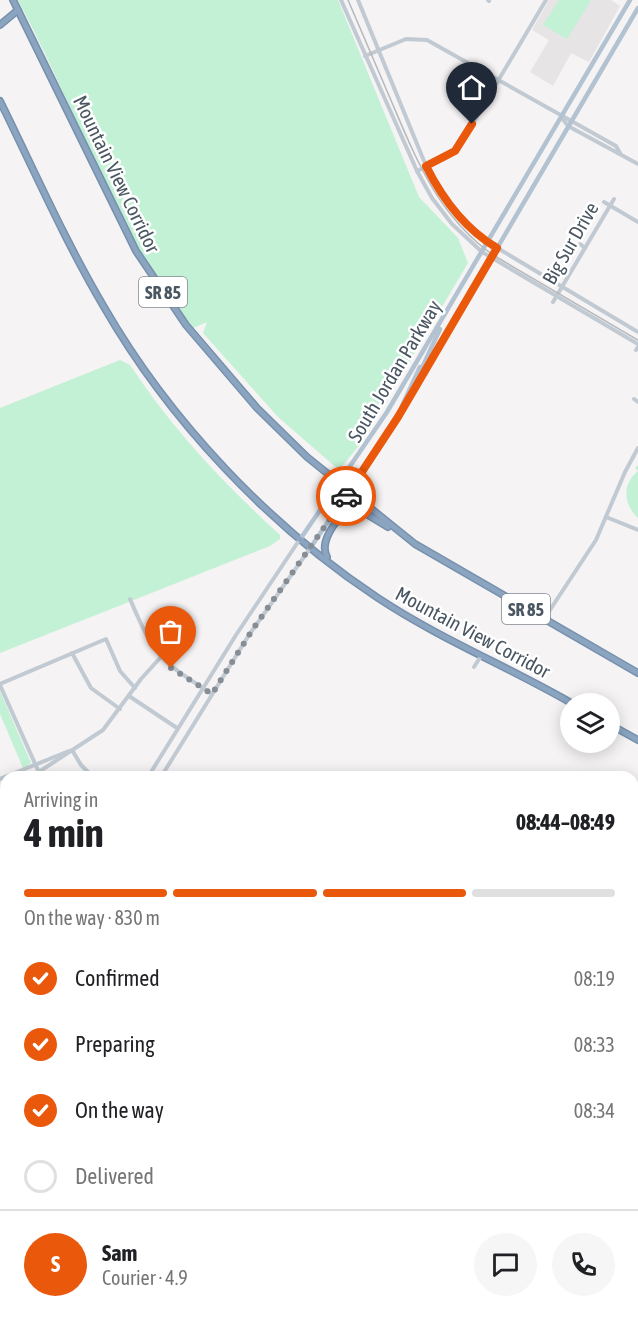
<!DOCTYPE html>
<meta charset="utf-8">
<style>
:root{--surface:#fff;--page:#f6f6f6;--text:#202124;--muted:#757577;--line:#e0e0e0;--accent:#ea580c}
body{margin:0;font-family:"Asap Condensed",sans-serif;background:var(--page);color:var(--text);height:100vh;display:flex;flex-direction:column;font-size:22px;white-space:nowrap}
*{box-sizing:border-box;margin:0}
p{font-size:20px;color:var(--muted)}
.icon{flex:none;width:33px;height:33px;fill:none;stroke:currentColor;stroke-width:2;stroke-linecap:round;stroke-linejoin:round}
.map{position:relative;flex:1;overflow:hidden}
.sheet{position:absolute;left:0px;top:771px;width:639px;height:560px;display:flex;flex-direction:column;background:var(--surface);border-radius:18px 18px 0 0;box-shadow:0 3px 15px #0003}
.sheet>*{flex:none}
.controls{position:absolute;left:560px;top:693px;display:grid;gap:12px}
.controls a{display:grid;place-items:center;width:60px;height:60px;border-radius:50%;background:var(--surface);box-shadow:0 3px 15px #0003;font-size:30px}
.pin{position:absolute;display:grid;place-items:center;width:51px;height:51px;color:#fff;margin:-62px -26px;border-radius:50% 50% 50% 0;rotate:-45deg;box-shadow:0 0 6px #0007}
.pin .icon{rotate:45deg}
.courier{position:absolute;display:grid;place-items:center;width:60px;height:60px;margin:-30px;border:4px solid #ea580c;border-radius:50%;background:#fff;color:#222;box-shadow:0 2px 8px #0007}
.summary em{font-style:normal;font-weight:700}
.summary div{display:flex;flex-direction:column-reverse}
.summary{display:flex;align-items:center;justify-content:space-between;height:102px;padding:0 24px}
h1{font-size:39px;font-weight:700;line-height:45px}
.bar{display:grid;grid-template-columns:repeat(4,1fr);gap:9px 6px;align-content:center;height:72px;padding:0 24px}
.bar i{height:8px;border-radius:4px;background:var(--line)}
.bar .active{background:var(--accent)}
.bar p{grid-column:span 4}
.line{display:flex;align-items:center;gap:15px;padding:0 24px;border-top:2px solid var(--line)}
.line div{flex:1}
.round{display:grid;place-items:center;flex:none;width:63px;height:63px;border-radius:32px;background:var(--page)}
ol{padding:0 24px;list-style:none}
li{display:flex;align-items:center;gap:18px;height:66px}
li p{margin-inline-start:auto}
li .icon{padding:6px;border-radius:50%;background:var(--accent);color:#fff;stroke-width:4}
li:last-child{color:var(--muted)}
li i{width:33px;height:33px;border:3px solid var(--line);border-radius:50%}
.map>svg:first-child{display:block}
</style>
<div class="map">
<svg width="638" height="1330" viewBox="0 0 638 1330">
<rect width="100%" height="100%" fill="#f5f3f3"/>
<path fill="#e6e4e5" d="M549 0H611L620 6 589 62 571 53 553 86 530 72 549 40 532 30Z"/>
<g fill="#c3f1d5">
<path d="M18 0H338L419 197 458 238 468 263 361 443 339 470 278 417 203 333 207 322 193 328C167 293 143 258 123 220 85 148 57 72 18 0Z"/>
<path d="M559 0H591L567 39 543 25Z"/>
<path d="M120 360 130 365C172 429 223 483 280 535V539L270 546 0 653V408Z"/>
<path d="M638 465V518C623 504 622 484 638 471L635 468Z"/>
<path d="M0 691 31 763 23 768 0 714Z"/>
<path d="M638 890V918L633 920V892Z"/>
<path d="M6 995V1029L0 1023V1001Z"/>
</g>
<g fill="none" stroke-linecap="round" stroke-linejoin="round">
<defs>
<g id="highway">
<path d="M13 0 136 251 186 325 257 408 307 457 415 544 638 673"/>
<path d="M0 25 18 10"/>
<path d="M0 101C34 170 65 241 104 307 169 420 269 526 378 598 440 639 509 667 573 704"/>
<path d="M327 557C319 542 335 521 347 511L360 510 388 527"/>
<path d="M609 724 638 740"/>
</g>
</defs>
<use href="#highway" stroke="#7690ad" stroke-width="8"/>
<g stroke="#c1cad2" stroke-width="4">
<path d="M341 0 417 171 432 198 452 224 482 252 638 344"/>
<path d="M358 0 424 161 455 211 484 240 638 332"/>
<path d="M488 0 489 1"/>
<path d="M365 56 406 39 427 40 616 146 620 153"/>
<path d="M562 118 568 126 638 164"/>
<path d="M417 171 446 158 457 150 546 0"/>
<path d="M604 202 638 222"/>
<path d="M580 244 585 248"/>
<path d="M553 302 614 199"/>
<path d="M636 350 638 347"/>
<path d="M634 399 638 402"/>
<path d="M606 517 638 530"/>
<path d="M130 599C155 658 160 660 212 694"/>
<path d="M544 619 596 540 625 472 638 448"/>
<path d="M72 653 91 688 120 709"/>
<path d="M474 667 481 656"/>
<path d="M0 684 106 639 120 671 135 688"/>
<path d="M0 685 41 777"/>
<path d="M129 696 177 728"/>
<path d="M72 750 81 765 93 777"/>
<path d="M31 777 103 730 141 679 160 658"/>
<path d="M148 777 236 635 300 539"/>
<path d="M161 777 249 635 311 547"/>
<path d="M0 779 69 751"/>
<path d="M0 797 6 793"/>
<path d="M0 838 6 848"/>
<path d="M633 877 638 876"/>
<path d="M633 889 638 888"/>
<path d="M0 919 6 923"/>
<path d="M0 938 6 933"/>
<path d="M633 948 638 946"/>
<path d="M0 997 6 991"/>
<path d="M633 999 638 997"/>
<path d="M0 1026 6 1032"/>
<path d="M0 1045 6 1039"/>
<path d="M633 1060 638 1072"/>
<path d="M0 1101 6 1106"/>
<path d="M0 1120 6 1115"/>
<path d="M633 1139 638 1140"/>
<path d="M0 1157 6 1161"/>
<path d="M638 1180V1189"/>
<path d="M0 1210 6 1205"/>
<path d="M633 1229 638 1228"/>
<path d="M0 1297 6 1307"/>
<path d="M0 1310 6 1306"/>
<path d="M19 1324 24 1330"/>
<path d="M75 1324 80 1330"/>
<path d="M140 1324 144 1330"/>
<path d="M192 1324 194 1330"/>
<path d="M460 1324 464 1330"/>
<path d="M557 1324 559 1330"/>
<path d="M608 1324 610 1330"/>
<path d="M510 1327 531 1324"/>
<path d="M3 1330 9 1324"/>
<path d="M222 1330 227 1324"/>
<path d="M276 1330 281 1324"/>
<path d="M340 1330 353 1324"/>
<path d="M433 1330 437 1324"/>
</g>
<g stroke="#b3c2d1" stroke-width="4.5">
<path d="M422 368 440 329"/>
<path d="M402 406 420 367"/>
<path d="M301 538 387 412 630 0"/>
<path d="M311 547 398 417 638 8"/>
</g>
<use href="#highway" stroke="#8ba5c1" stroke-width="5"/>
<path stroke="#b5b8bd" stroke-width="1.5" d="M348 0C363 35 378 70 393 105 418 164 440 217 493 255L638 340"/>
</g>
<g fill="none" stroke-linecap="round" stroke-linejoin="round">
<path stroke="#868d94" stroke-width="6" stroke-dasharray="0 10.8" d="M171 668 212 694 253 629 346 496"/>
<path stroke="#ea580c" stroke-width="8" d="M346 496 398 417 497 248C465 229 443 200 426 166L455 151 472 124"/>
</g>
<g text-anchor="middle" dominant-baseline="central" stroke-width="5" stroke-linejoin="round" paint-order="stroke">
<g fill="#fff" stroke="#808990" stroke-width="1.5">
<rect x="139" y="277" width="48" height="30" rx="4.5"/>
<rect x="502" y="594" width="48" height="30" rx="4.5"/>
</g>
<g font-size="18" font-weight="bold" fill="#4a5661">
<text x="163" y="292">SR 85</text>
<text x="526" y="609">SR 85</text>
</g>
<g font-size="20" fill="#4a5661" stroke="#fff">
<text transform="translate(117 174) rotate(64)">Mountain View Corridor</text>
<text transform="translate(570 243) rotate(-60)">Big Sur Drive</text>
<text transform="translate(394 371) rotate(-59)">South Jordan Parkway</text>
<text transform="translate(473 632) rotate(28)">Mountain View Corridor</text>
</g>
</g>
</svg>
<div class="controls">
<a><svg class="icon" aria-label="layers" viewBox="0 0 24 24"><path d="M12 4l9 5-9 5-9-5zM3 14l9 5 9-5"/></svg></a>
</div>
<div class="pin" style="left:171px;top:668px;background:#ea580c"><svg class="icon" aria-label="bag" viewBox="0 0 24 24"><path d="M5 8h14l-1 12H6zM9 8a3 3 0 0 1 6 0"/></svg></div>
<div class="pin" style="left:472px;top:124px;background:#1f2937"><svg class="icon" aria-label="home" viewBox="0 0 24 24"><path d="M3 11l9-7 9 7M6 9v11h12V9"/></svg></div>
<div class="courier" style="left:346px;top:496px"><svg class="icon" aria-label="car" viewBox="0 0 24 24"><path d="M5 17H2v-5l4-1 3-4h7l3 4 3 1v5h-3M9 17h6M6 11h13"/><circle cx="7" cy="17" r="2"/><circle cx="17" cy="17" r="2"/></svg></div>
<section class="sheet">
<div class="summary"><div><h1>4 min</h1><p>Arriving in</p></div><em>08:44–08:49</em></div>
<div class="bar"><i class="active"></i><i class="active"></i><i class="active"></i><i></i><p>On the way · 830 m</p></div>
<ol>
<li><svg class="icon" aria-label="check" viewBox="0 0 24 24"><path d="M5 12l5 5 9-10"/></svg>Confirmed<p>08:19</p></li>
<li><svg class="icon" aria-label="check" viewBox="0 0 24 24"><path d="M5 12l5 5 9-10"/></svg>Preparing<p>08:33</p></li>
<li><svg class="icon" aria-label="check" viewBox="0 0 24 24"><path d="M5 12l5 5 9-10"/></svg>On the way<p>08:34</p></li>
<li><i></i>Delivered</li>
</ol>
<div class="line" style="height:108px"><b class="round" style="background:var(--accent);color:#fff">S</b><div><b>Sam</b><p>Courier · 4.9</p></div><a class="round"><svg class="icon" aria-label="chat" viewBox="0 0 24 24"><path d="M4 5h16v11H9l-5 4z"/></svg></a><a class="round"><svg class="icon" aria-label="phone" viewBox="0 0 24 24"><path d="M5 4h4l2 5-3 2q2 4 5 5l2-3 5 2v4C11 20 4 13 5 4z"/></svg></a></div>
</section>
</div>
